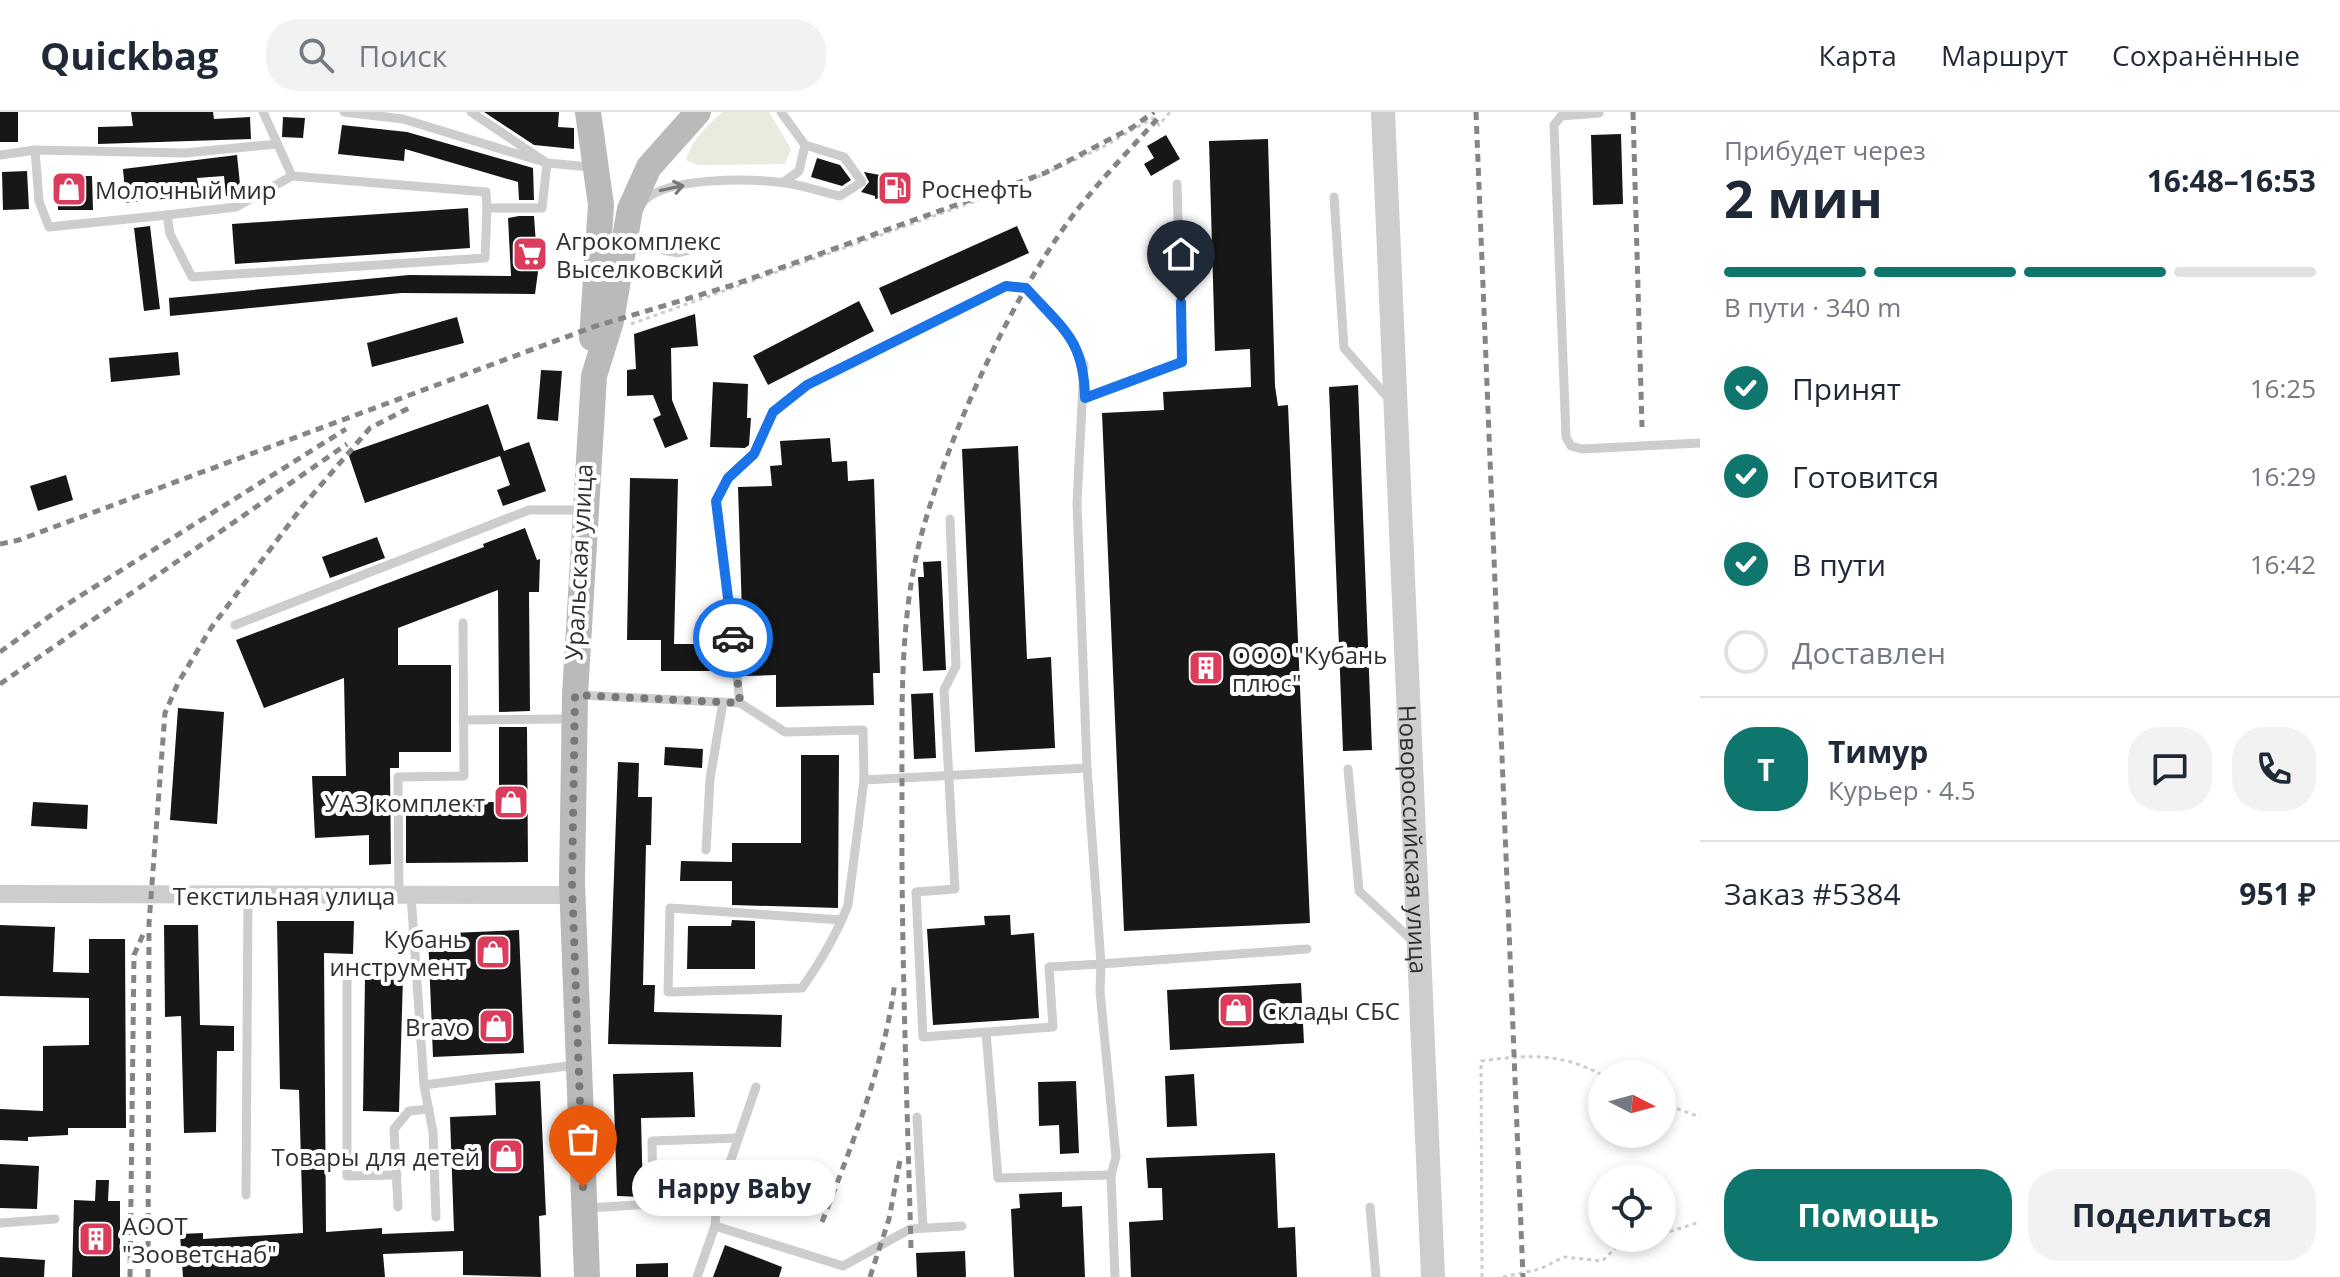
<!DOCTYPE html>
<html lang="ru">
<meta charset="utf-8">
<style>
:root{--surface:#fff;--page:#f2f2f3;--text:#1f2937;--muted:#747a83;--line:#e0e1e3;--accent:#0f766e}
body{margin:0;font-family:"Open Sans",sans-serif;background:var(--page);color:var(--text);height:100vh;display:flex;flex-direction:column;font-size:30px;white-space:nowrap}
*{box-sizing:border-box;margin:0}
p{font-size:26px;color:var(--muted)}
.icon{flex:none;width:44px;height:44px;fill:none;stroke:currentColor;stroke-width:2;stroke-linecap:round;stroke-linejoin:round}
.map{position:relative;flex:1;overflow:hidden}
.details{display:flex;flex-direction:column;background:var(--surface);width:640px}
.details>*{flex:none}
.needle{width:52px;rotate:96deg}
.tools{position:absolute;left:1588px;top:948px;display:grid;gap:16px}
.tools a{display:grid;place-items:center;width:88px;height:88px;border-radius:50%;background:var(--surface);box-shadow:0 4px 12px #0003;font-size:40px}
.pin{position:absolute;display:grid;place-items:center;width:68px;height:68px;color:#fff;margin:-82px -34px;border-radius:50% 50% 50% 0;rotate:-45deg;box-shadow:0 0 8px #0007}
.pin .icon{rotate:45deg}
.courier{position:absolute;display:grid;place-items:center;width:80px;height:80px;margin:-40px;border:6px solid #1a73e8;border-radius:50%;background:#fff;color:#222;box-shadow:0 2px 10px #0007}
.bubble{position:absolute;height:56px;border-radius:28px;background:var(--surface);box-shadow:0 4px 12px #0003;font-size:26px;font-weight:700;line-height:56px;text-align:center}
.headline em{font-style:normal;font-weight:700}
.headline div{display:flex;flex-direction:column-reverse}
.headline{display:flex;align-items:center;justify-content:space-between;height:136px;padding:0 24px}
h1{font-size:52px;font-weight:700;line-height:60px}
.bar{display:grid;grid-template-columns:repeat(4,1fr);gap:12px 8px;align-content:center;height:96px;padding:0 24px}
.bar i{height:10px;border-radius:6px;background:var(--line)}
.bar .active{background:var(--accent)}
.bar p{grid-column:span 4}
.line{display:flex;align-items:center;gap:20px;padding:0 24px;border-top:2px solid var(--line)}
.line div{flex:1}
.round{display:grid;place-items:center;flex:none;width:84px;height:84px;border-radius:32px;background:var(--page)}
ol{padding:0 24px;list-style:none}
li{display:flex;align-items:center;gap:24px;height:88px}
li p{margin-inline-start:auto}
li .icon{padding:8px;border-radius:50%;background:var(--accent);color:#fff;stroke-width:4}
li:last-child{color:var(--muted)}
li i{width:44px;height:44px;border:4px solid var(--line);border-radius:50%}
.action{display:flex;gap:16px;margin-top:auto;padding:16px 24px}
.action a{flex:1;height:92px;border-radius:32px;background:var(--accent);color:#fff;font-size:32px;font-weight:700;line-height:92px;text-align:center}
.action a+a{background:var(--page);color:var(--text)}
header{display:flex;align-items:center;gap:48px;box-sizing:border-box;height:112px;padding:0 40px;background:var(--surface);border-bottom:2px solid var(--line)}
header strong{font-size:38px}
nav{display:flex;gap:44px;margin-inline-start:auto;font-size:28px}
.search{width:560px;height:72px;background:var(--page);display:flex;align-items:center;gap:20px;box-sizing:border-box;padding:0 28px;border-radius:32px;color:var(--muted);font-size:30px}
main{display:flex;flex:1;min-height:0}
.map>svg:first-child{display:block}
</style>
<header>
<strong>Quickbag</strong>
<div class="search"><svg class="icon" aria-label="search" viewBox="0 0 24 24"><circle cx="10" cy="10" r="6"/><path d="M15 15l6 6"/></svg>Поиск</div>
<nav><a>Карта</a><a>Маршрут</a><a>Сохранённые</a></nav>
</header>
<main>
<div class="map">
<svg width="1700" height="1165" viewBox="0 0 1700 1165">
<rect width="100%" height="100%" fill="#fff"/>
<path fill="#e7ecde" d="M723 0H769L791 37 785 52 698 53 686 48C691 29 708 12 723 0Z"/>
<g fill="#171717">
<rect x="0" y="0" width="18" height="30"/>
<path d="M131 0H213L214 7 250 5 251 27 98 32V15L133 14Z"/>
<path d="M484 0H559L558 15 574 16V37L534 33Z"/>
<path d="M283 5 305 6 303 26 282 25Z"/>
<path d="M342 13 407 20 533 56 534 88H519L518 70 405 37 404 49 338 42Z"/>
<path d="M1621 22 1623 92 1593 93 1591 23Z"/>
<path d="M1166 23 1180 47 1151 64 1144 52 1154 46 1147 34Z"/>
<path d="M1268 27 1275 274 1278 294 1288 293 1310 811 1124 819 1102 301 1164 298 1163 280 1251 275 1250 237 1215 239 1209 29Z"/>
<path d="M237 43 241 82 226 84 224 64 197 66 200 83 126 91 123 57Z"/>
<path d="M817 46 840 53 851 68 842 74 811 65Z"/>
<path d="M27 59 29 97 3 98 2 60Z"/>
<path d="M864 60 901 67 905 80 875 87V84L861 80 869 70Z"/>
<path d="M58 64H92L93 98H58Z"/>
<path d="M468 96 470 136 235 152 232 112Z"/>
<path d="M519 104H534L538 160 535 182 401 181 170 204 169 186 409 163 511 164 508 106Z"/>
<path d="M150 114 160 197 144 199 134 116Z"/>
<path d="M1017 114 1029 141 891 203 879 176Z"/>
<path d="M859 189 874 219 768 273 753 244Z"/>
<path d="M695 202 698 234 671 236 672 288 688 327 665 336 653 307 661 303 653 283 627 284V258L636 257 634 222Z"/>
<path d="M457 205 464 231 372 255 367 231Z"/>
<path d="M178 240 180 263 111 270 109 246Z"/>
<path d="M541 258 562 259 558 309 537 307Z"/>
<path d="M713 270 748 272 747 306H751L749 333 745 336 710 335Z"/>
<path d="M1358 273 1372 638 1343 639 1329 275Z"/>
<path d="M488 292 504 339 529 330 546 379 503 394 497 378 510 373 500 344 365 391 348 341Z"/>
<path d="M830 326 832 350 847 349 848 369 874 367 880 561H873L874 593 776 595V563L744 564 738 375 772 374 770 354 782 353 780 329Z"/>
<path d="M1018 334 1027 547 1051 545 1055 636 975 640 962 337Z"/>
<path d="M66 363 73 388 38 399 30 374Z"/>
<path d="M630 366 678 367 674 532H726L729 559H661V528H627Z"/>
<path d="M525 416 537 448 540 447 539 480H529L530 599 499 600 498 478 398 516V553H451V640H399V656H390L391 752 369 753V723L315 726 312 664H346L344 566 264 596 236 528 484 435 483 432Z"/>
<path d="M377 425 385 446 330 466 322 445Z"/>
<path d="M941 449 946 558 923 559 918 465H924L923 450Z"/>
<path d="M933 581 936 646 914 647 911 582Z"/>
<path d="M178 596 224 600 217 712 170 708Z"/>
<path d="M499 615H527L528 750 406 751V691L499 690Z"/>
<path d="M665 635 703 637 702 656 664 653Z"/>
<path d="M801 643H839L838 796 732 793V769H680L681 749 732 750V731H801Z"/>
<path d="M618 650 639 651 638 685H652L651 733H646L643 873H655L654 900 782 903 781 935 608 932Z"/>
<path d="M33 690 88 693 87 717 31 714Z"/>
<path d="M1010 803 1011 823 1034 821 1039 906 933 913 927 817 985 813 984 804Z"/>
<path d="M732 808 755 809V857H687L688 814H731Z"/>
<path d="M277 809H354L353 842 324 841 326 1120 382 1116V1122L454 1119 450 1005 496 1003 495 971 540 969 546 1103 539 1104 541 1165 463 1163V1139L383 1142 385 1165H183L180 1122 203 1121V1127L303 1121 299 978 280 977Z"/>
<path d="M0 813 55 815 53 860 89 861V827H125L126 1016H68V1023L28 1025V1029L0 1028V997L43 999V934L89 933V886L0 884Z"/>
<path d="M164 813H198L200 913 234 914V939H217L216 1020 184 1021 181 904 165 905Z"/>
<path d="M519 818 524 941 433 945 428 822Z"/>
<path d="M365 865H403L399 1000 363 999Z"/>
<path d="M1301 871 1304 931 1170 938 1167 878Z"/>
<path d="M693 960 695 1005 641 1006 643 1085 617 1084 613 962Z"/>
<path d="M1194 962 1197 1014 1167 1015 1165 964Z"/>
<path d="M1076 969 1079 1041 1060 1042 1059 1013 1039 1014 1038 970Z"/>
<path d="M1275 1041 1278 1116 1295 1115 1297 1165H1131L1129 1110 1163 1108 1162 1076H1148L1146 1046Z"/>
<path d="M0 1052 39 1054 37 1097 0 1096Z"/>
<path d="M96 1068H109L108 1089H120V1165H72L74 1088 95 1089Z"/>
<path d="M1062 1080V1095L1082 1094 1085 1165H1014L1011 1097 1020 1096 1019 1082Z"/>
<path d="M725 1133 782 1155 779 1165H713Z"/>
<path d="M965 1139 966 1165H917L916 1141Z"/>
<path d="M0 1145 45 1148 44 1165H0Z"/>
<path d="M668 1151V1165H636V1152Z"/>
</g>
<g fill="none" stroke-linecap="round" stroke-linejoin="round">
<g stroke="#cdcdcd" stroke-width="3" stroke-dasharray="4 4" stroke-linecap="butt">
<path d="M631 212 1018 74 1101 36 1153 6 1159 13 1170 0"/>
<path d="M1662 991 1700 1005"/>
<path d="M1662 1122 1700 1110"/>
<path d="M1482 1165 1481 949C1527 943 1560 940 1602 963"/>
<path d="M1503 1165 1540 1157 1564 1145 1602 1149 1620 1132 1646 1126"/>
</g>
<g stroke="#cdcdcd" stroke-width="9">
<path d="M263 0 292 64 486 80 487 96H542L547 51 403 7 344 0"/>
<path d="M471 0 547 51 591 55"/>
<path d="M1599 1 1561 4 1554 13 1566 325 1571 334 1582 337 1700 331"/>
<path d="M0 43 35 38"/>
<path d="M292 64 236 95 167 103 170 122 192 165 485 146 487 96"/>
<path d="M784 70 799 59 805 33"/>
<path d="M1334 85 1344 236 1390 288"/>
<path d="M644 89C666 65 753 66 785 71 803 73 822 80 840 84L862 70 844 45 805 33 781 0"/>
<path d="M167 103 49 115 39 89 35 38 185 41 277 32"/>
<path d="M628 131 678 141 693 137"/>
<path d="M1085 286 1182 250 1177 72"/>
<path d="M235 513 529 398H581"/>
<path d="M578 583 740 591 785 620 863 618 864 668 1087 656"/>
<path d="M740 591 716 389 728 366 754 342 773 300 807 273 1006 174 1026 176 1071 226 1084 253 1077 391 1087 656 1101 852 1049 855 1053 915 923 925 916 780 955 777 944 578 956 554 950 407"/>
<path d="M463 608 570 607"/>
<path d="M1348 657 1359 779 1414 830"/>
<path d="M706 738 710 667 723 590"/>
<path d="M399 783 398 665 464 664 463 511"/>
<path d="M411 783 424 973 433 1020 436 1105"/>
<path d="M842 808 670 796 668 880 802 876C821 849 836 824 848 793L864 668"/>
<path d="M347 856V1064L397 1063"/>
<path d="M986 920 998 1066 1111 1063"/>
<path d="M424 973 575 953"/>
<path d="M756 975 717 1088 715 1114 843 1154 910 1117 962 1114"/>
<path d="M917 1005 923 1116"/>
<path d="M246 1083 248 784"/>
<path d="M653 1092 652 1029 738 1026"/>
<path d="M398 1095 394 1017 409 999 429 997"/>
<path d="M1370 1095 1376 1165"/>
<path d="M588 1096 717 1088"/>
<path d="M0 1111 55 1107"/>
<path d="M697 1165 715 1114"/>
<path d="M1115 1165 1111 1063 1116 1045 1100 879 1101 852 1307 837"/>
</g>
<path stroke="#cdcdcd" stroke-width="18" d="M0 782 569 783"/>
<path stroke="#cdcdcd" stroke-width="24" id="s1" d="M1383 0 1433 1165"/>
<g stroke="#bababa" stroke-width="26">
<path d="M588 0 601 93 592 226"/>
<path d="M587 1165 572 770 575 583 594 264 611 209 630 97 649 55 698 0"/>
</g>
<g stroke="#858585" stroke-width="5" stroke-dasharray="8 6" stroke-linecap="butt">
<path d="M1476 0 1523 1165"/>
<path d="M1633 0 1642 315"/>
<path d="M0 432 19 428 593 215 733 173 1045 61 1133 15 1154 0"/>
<path d="M0 540 61 496 346 317"/>
<path d="M0 572 347 332"/>
<path d="M822 1110C853 1030 884 954 895 870"/>
<path d="M911 1136C907 985 901 833 902 682 902 595 899 501 923 417 950 320 1011 187 1071 106 1097 71 1129 39 1158 6"/>
<path d="M130 1165 134 843 145 818"/>
<path d="M148 1165 149 811 165 601 178 571 211 516 302 395 370 316 411 295"/>
<path d="M870 1165 889 1107 901 1043"/>
</g>
</g>
<defs><path id="oneway-shaft" d="M-6 0H5M1.5-3L5.5 0L1.5 3" fill="none" stroke-width="1.6" stroke-linecap="round" stroke-linejoin="round" transform="scale(2)"/></defs>
<use stroke="#777" href="#oneway-shaft" transform="translate(672 76) rotate(-12)"/>
<g fill="none" stroke-linecap="round" stroke-linejoin="round">
<path stroke="#787878" stroke-width="8" stroke-dasharray="0 14.4" d="M583 1075 572 770 575 583 740 591 733 526"/>
<path stroke="#1a73e8" stroke-width="10" d="M733 526 716 389 728 366 754 342 773 300 807 273 1006 174 1026 176C1063 217 1084 228 1085 286L1182 250 1181 190"/>
</g>
<defs>
<symbol id="fuel-square" viewBox="-11 -11 22 22"><rect x="-9" y="-9" width="18" height="18" rx="4" fill="#dc3c5b" stroke="#fff"/><path d="M-5.5-6h7V0h2V4h1.3V-2.5L3-4.5l.8-.8L6-3V5H2.5V1h-1V6h-7ZM-4.2-4.7v3.2H.2V-4.7Z" fill="#fff"/></symbol>
<symbol id="shop-square" viewBox="-11 -11 22 22"><rect x="-9" y="-9" width="18" height="18" rx="4" fill="#dc3c5b" stroke="#fff"/><path d="M-5-2.5h2.3a2.7 3.5 0 0 1 5.4 0H5L5.5 6h-11ZM-1.5-2.5h3a1.5 2.3 0 0 0-3 0Z" fill="#fff"/></symbol>
<symbol id="supermarket-square" viewBox="-11 -11 22 22"><rect x="-9" y="-9" width="18" height="18" rx="4" fill="#dc3c5b" stroke="#fff"/><path d="M-6-5.5h2.5l.6 2H6L4.5 2H-2.5L-4.4-4H-6ZM-1.5 3.2a1.3 1.3 0 1 0 .1 0ZM3 3.2a1.3 1.3 0 1 0 .1 0Z" fill="#fff"/></symbol>
<symbol id="building-square" viewBox="-11 -11 22 22"><rect x="-9" y="-9" width="18" height="18" rx="4" fill="#dc3c5b" stroke="#fff"/><path d="M-4-6H4V6H1V3H-1V6H-4ZM-2.5-4.3h1.7v1.8h-1.7ZM.8-4.3h1.7v1.8H.8ZM-2.5-1h1.7V.8h-1.7ZM.8-1h1.7V.8H.8Z" fill="#fff"/></symbol>
</defs>
<g fill-rule="evenodd">
<use href="#fuel-square" x="875" y="56" width="40" height="40"/>
<use href="#shop-square" x="49" y="57" width="40" height="40"/>
<use href="#supermarket-square" x="510" y="122" width="40" height="40"/>
<use href="#building-square" x="1186" y="536" width="40" height="40"/>
<use href="#shop-square" x="491" y="670" width="40" height="40"/>
<use href="#shop-square" x="473" y="820" width="40" height="40"/>
<use href="#shop-square" x="1216" y="878" width="40" height="40"/>
<use href="#shop-square" x="476" y="894" width="40" height="40"/>
<use href="#shop-square" x="486" y="1024" width="40" height="40"/>
<use href="#building-square" x="76" y="1107" width="40" height="40"/>
</g>
<g text-anchor="middle" dominant-baseline="central" stroke-width="8" stroke-linejoin="round" paint-order="stroke">
<g font-size="24" fill="#303030" stroke="#fff" text-anchor="start">
<text x="921" y="76">Роснефть</text>
<text x="95" y="77">Молочный мир</text>
<text x="556" y="128">Агрокомплекс<tspan x="556" dy="28">Выселковский</tspan></text>
<text x="1232" y="542">ООО "Кубань<tspan x="1232" dy="28">плюс"</tspan></text>
<text x="485" y="690" text-anchor="end">УАЗ комплект</text>
<text x="467" y="826" text-anchor="end">Кубань<tspan x="467" dy="28">инструмент</tspan></text>
<text x="1262" y="898">Склады СБС</text>
<text x="470" y="914" text-anchor="end">Bravo</text>
<text x="480" y="1044" text-anchor="end">Товары для детей</text>
<text x="122" y="1113">АООТ<tspan x="122" dy="28">"Зооветснаб"</tspan></text>
</g>
<g font-size="24" fill="#303030" stroke="#fff">
<text transform="translate(578 450) rotate(-87)">Уральская улица</text>
<text stroke="none"><textPath href="#s1" startOffset="728">Новороссийская улица</textPath></text>
<text x="284" y="783">Текстильная улица</text>
</g>
</g>
</svg>
<div class="tools">
<a><svg class="needle" viewBox="-14 -14 28 28"><path d="M0-13l5 13h-10z" fill="#e53935"/><path d="M0 13l5-13h-10z" fill="#747a83"/></svg></a>
<a><svg class="icon" aria-label="locate" viewBox="0 0 24 24"><circle cx="12" cy="12" r="6"/><path d="M12 2v4M12 18v4M2 12h4M18 12h4"/></svg></a>
</div>
<div class="pin" style="left:583px;top:1075px;background:#ea580c"><svg class="icon" aria-label="bag" viewBox="0 0 24 24"><path d="M5 8h14l-1 12H6zM9 8a3 3 0 0 1 6 0"/></svg></div>
<div class="pin" style="left:1181px;top:190px;background:#1f2937"><svg class="icon" aria-label="home" viewBox="0 0 24 24"><path d="M3 11l9-7 9 7M6 9v11h12V9"/></svg></div>
<div class="courier" style="left:733px;top:526px"><svg class="icon" aria-label="car" viewBox="0 0 24 24"><path d="M5 17H2v-5l4-1 3-4h7l3 4 3 1v5h-3M9 17h6M6 11h13"/><circle cx="7" cy="17" r="2"/><circle cx="17" cy="17" r="2"/></svg></div>
<div class="bubble" style="left:632px;top:1048px;width:204px">Happy Baby</div>
</div>
<section class="details">
<div class="headline"><div><h1>2 мин</h1><p>Прибудет через</p></div><em>16:48–16:53</em></div>
<div class="bar"><i class="active"></i><i class="active"></i><i class="active"></i><i></i><p>В пути · 340 m</p></div>
<ol>
<li><svg class="icon" aria-label="check" viewBox="0 0 24 24"><path d="M5 12l5 5 9-10"/></svg>Принят<p>16:25</p></li>
<li><svg class="icon" aria-label="check" viewBox="0 0 24 24"><path d="M5 12l5 5 9-10"/></svg>Готовится<p>16:29</p></li>
<li><svg class="icon" aria-label="check" viewBox="0 0 24 24"><path d="M5 12l5 5 9-10"/></svg>В пути<p>16:42</p></li>
<li><i></i>Доставлен</li>
</ol>
<div class="line" style="height:144px"><b class="round" style="background:var(--accent);color:#fff">Т</b><div><b>Тимур</b><p>Курьер · 4.5</p></div><a class="round"><svg class="icon" aria-label="chat" viewBox="0 0 24 24"><path d="M4 5h16v11H9l-5 4z"/></svg></a><a class="round"><svg class="icon" aria-label="phone" viewBox="0 0 24 24"><path d="M5 4h4l2 5-3 2q2 4 5 5l2-3 5 2v4C11 20 4 13 5 4z"/></svg></a></div>
<div class="line" style="height:104px"><div>Заказ #5384</div><b>951 ₽</b></div>
<div class="action"><a>Помощь</a><a>Поделиться</a></div>
</section>
</main>
